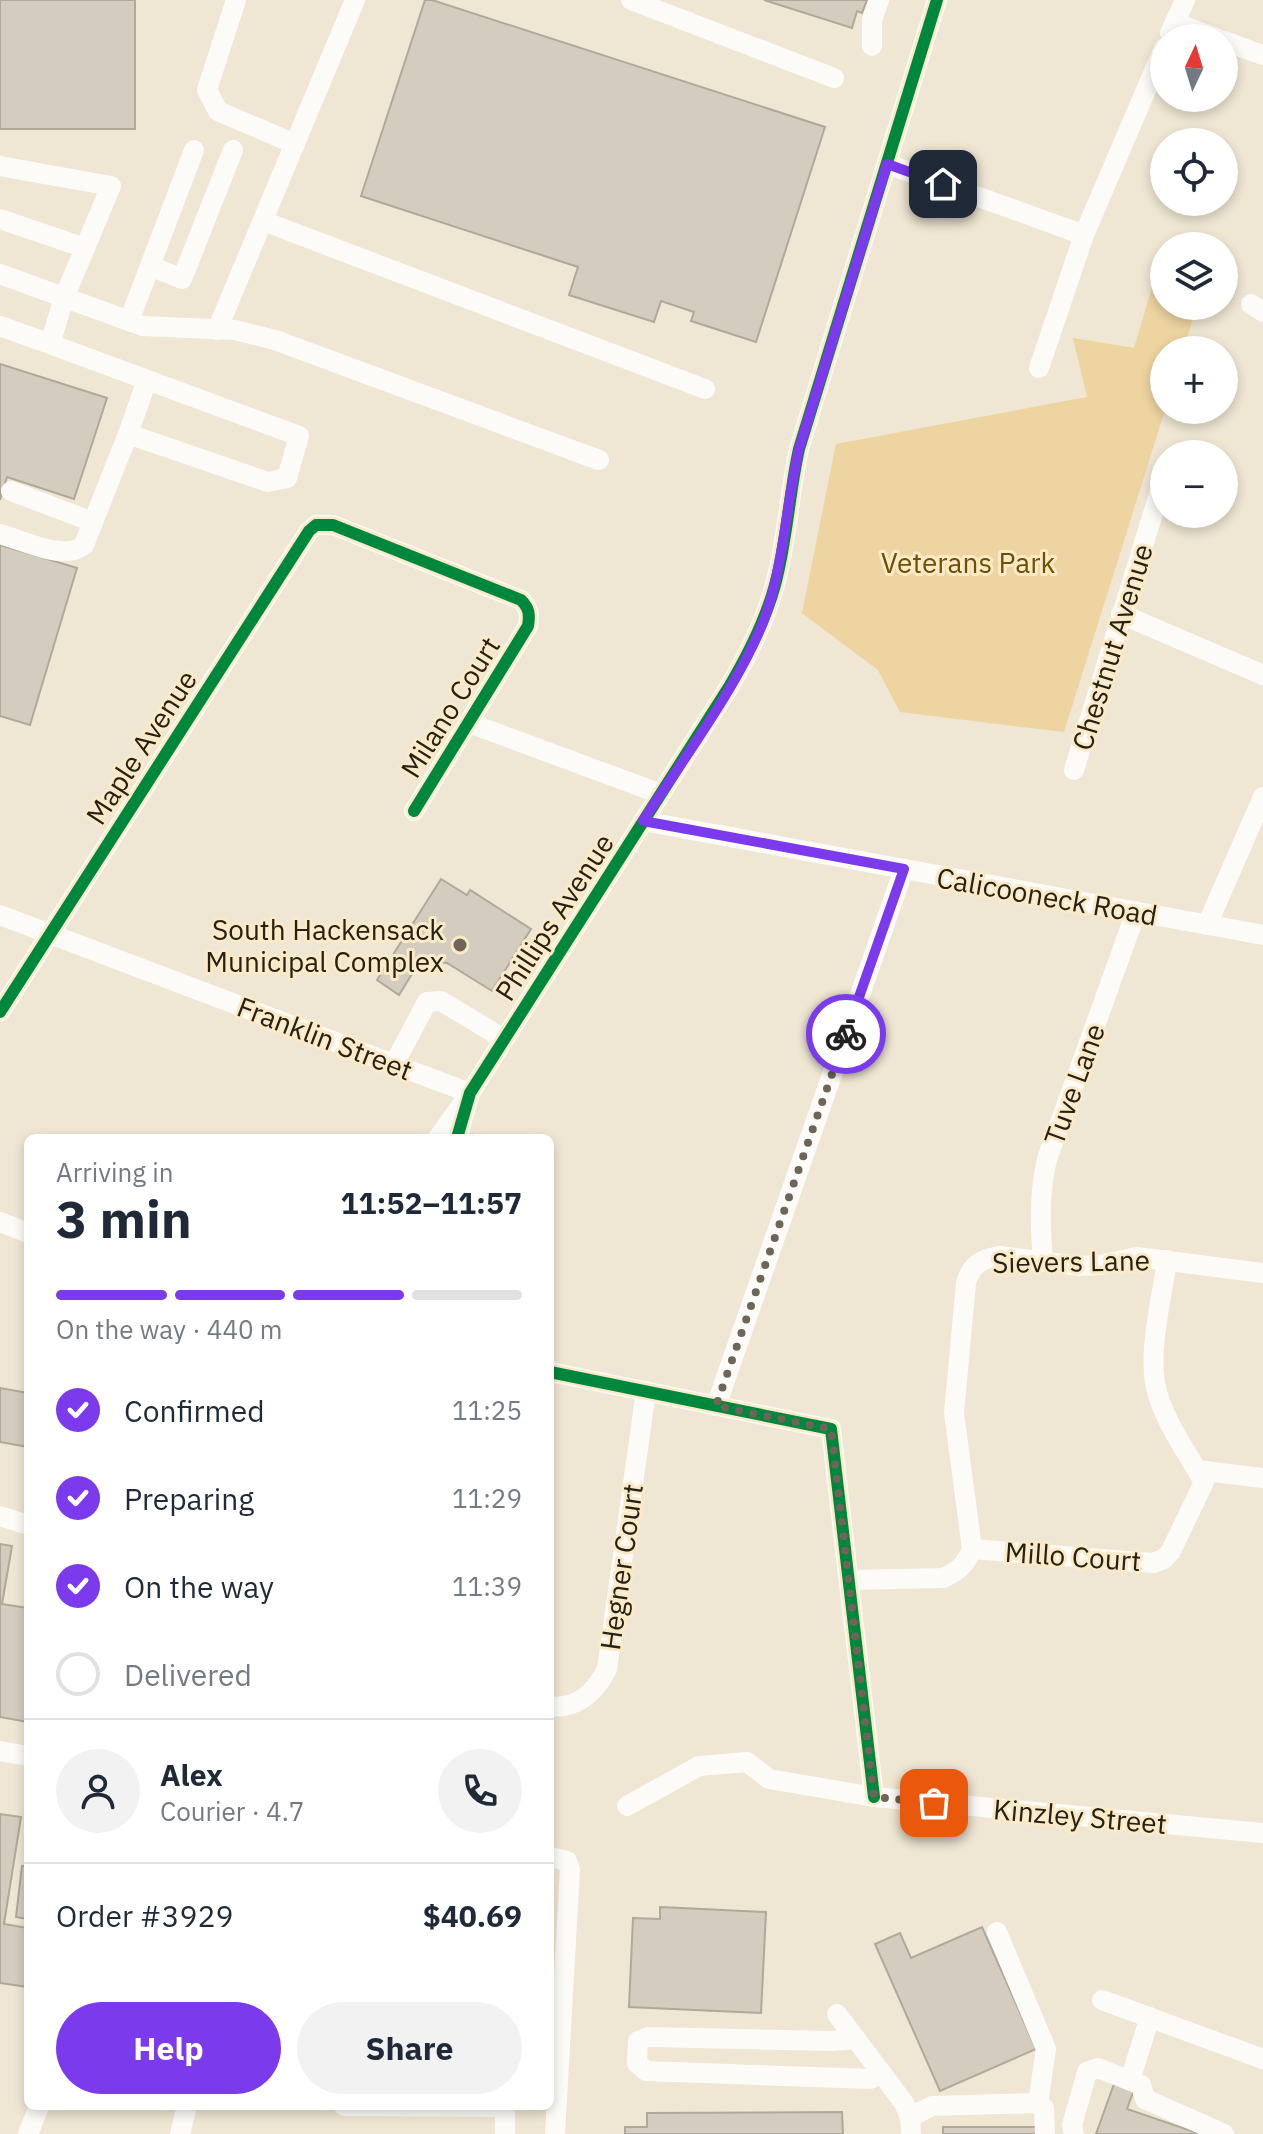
<!DOCTYPE html>
<meta charset="utf-8">
<style>
:root{--surface:#fff;--page:#f2f2f3;--text:#1f2937;--muted:#747a83;--line:#e0e1e3;--accent:#7c3aed}
body{margin:0;font-family:"IBM Plex Sans",sans-serif;background:var(--page);color:var(--text);height:100vh;display:flex;flex-direction:column;font-size:30px;white-space:nowrap}
*{box-sizing:border-box;margin:0}
p{font-size:26px;color:var(--muted)}
.icon{flex:none;width:44px;height:44px;fill:none;stroke:currentColor;stroke-width:2;stroke-linecap:round;stroke-linejoin:round}
.map{position:relative;flex:1;overflow:hidden}
.panel{position:absolute;left:24px;top:1134px;width:530px;height:976px;display:flex;flex-direction:column;background:var(--surface);border-radius:12px;box-shadow:0 4px 12px #0003}
.panel>*{flex:none}
.needle{width:52px;rotate:4deg}
.buttons{position:absolute;left:1150px;top:24px;display:grid;gap:16px}
.buttons a{display:grid;place-items:center;width:88px;height:88px;border-radius:50%;background:var(--surface);box-shadow:0 4px 12px #0003;font-size:40px}
.pin{position:absolute;display:grid;place-items:center;width:68px;height:68px;color:#fff;margin:-34px;border-radius:16px;box-shadow:0 4px 12px #0006}
.courier{position:absolute;display:grid;place-items:center;width:80px;height:80px;margin:-40px;border:6px solid #7c3aed;border-radius:50%;background:#fff;color:#222;box-shadow:0 2px 10px #0007}
.overview em{font-style:normal;font-weight:700}
.overview div{display:flex;flex-direction:column-reverse}
.overview{display:flex;align-items:center;justify-content:space-between;height:136px;padding:0 32px}
h1{font-size:52px;font-weight:700;line-height:60px}
.bar{display:grid;grid-template-columns:repeat(4,1fr);gap:12px 8px;align-content:center;height:96px;padding:0 32px}
.bar i{height:10px;border-radius:6px;background:var(--line)}
.bar .on{background:var(--accent)}
.bar p{grid-column:span 4}
.line{display:flex;align-items:center;gap:20px;padding:0 32px;border-top:2px solid var(--line)}
.line div{flex:1}
.round{display:grid;place-items:center;flex:none;width:84px;height:84px;border-radius:42px;background:var(--page)}
ol{padding:0 32px;list-style:none}
li{display:flex;align-items:center;gap:24px;height:88px}
li p{margin-inline-start:auto}
li .icon{padding:8px;border-radius:50%;background:var(--accent);color:#fff;stroke-width:4}
li:last-child{color:var(--muted)}
li i{width:44px;height:44px;border:4px solid var(--line);border-radius:50%}
.primary-button{display:flex;gap:16px;margin-top:auto;padding:16px 32px}
.primary-button a{flex:1;height:92px;border-radius:48px;background:var(--accent);color:#fff;font-size:32px;font-weight:700;line-height:92px;text-align:center}
.primary-button a+a{background:var(--page);color:var(--text)}
.map>svg:first-child{display:block}
</style>
<div class="map">
<svg width="1263" height="2134" viewBox="0 0 1263 2134">
<rect width="100%" height="100%" fill="#efe6d3"/>
<path fill="#edd4a0" d="M1159 264 1164 267V306H1197L1183 350H1164L1165 410 1064 732 900 712 878 670 802 613 836 444 1087 397 1073 338 1134 348Z"/>
<g fill="#d4cdbf" stroke="#b0a99a" stroke-width="2">
<rect x="0" y="0" width="135" height="129"/>
<path d="M425 0H432L825 127 756 342 691 321 694 312 661 301 654 322 569 295 578 267 361 196Z"/>
<path d="M764 0H867L862 13 857 11 852 28Z"/>
<path d="M0 364 107 398 74 499 7 477 0 500Z"/>
<path d="M0 545 77 568 30 725 0 716Z"/>
<path d="M441 879 467 895 470 890 531 929 492 991 447 963 430 961 415 969 399 995 377 980Z"/>
<path d="M0 1388 28 1393V1447L0 1442Z"/>
<path d="M0 1544 12 1546 2 1604 28 1608V1722L0 1717Z"/>
<path d="M0 1814 21 1817 4 1924 28 1928V1987L0 1983Z"/>
<path d="M22 1866H28V1919L16 1917Z"/>
<path d="M660 1907 766 1912 761 2013 629 2007 633 1918 660 1919Z"/>
<path d="M982 1927 1036 2049 940 2091 875 1944 900 1933 911 1958Z"/>
<path d="M1114 2084 1134 2090 1127 2109 1200 2134H1096Z"/>
<path d="M842 2112 843 2134H625V2127H647V2113Z"/>
<rect x="943" y="2127" width="94" height="7"/>
</g>
<g fill="none" stroke-linecap="round" stroke-linejoin="round">
<g stroke="#fdfbf8" stroke-width="20">
<path d="M236 0 207 90 218 111 295 144"/>
<path d="M631 0 834 78"/>
<path d="M1175 23 1216 38"/>
<path d="M1170 33 1185 0"/>
<path d="M1224 41 1263 55"/>
<path d="M872 46V20L879 0"/>
<path d="M887 164 1084 235"/>
<path d="M0 166 111 186 64 298 50 344 0 326"/>
<path d="M0 219 85 248"/>
<path d="M263 221 705 389"/>
<path d="M150 266 194 150"/>
<path d="M0 274 143 326 235 330 275 340 599 460"/>
<path d="M1251 304 1263 312"/>
<path d="M129 321 150 266 182 279 233 150"/>
<path d="M217 330 355 0"/>
<path d="M1039 368 1084 235 1164 48"/>
<path d="M128 434 147 380"/>
<path d="M11 491 93 522"/>
<path d="M0 534C23 540 64 562 84 545L128 434 268 482 287 478 299 436 50 344"/>
<path d="M1121 614 1263 675"/>
<path d="M469 723 661 794"/>
<path d="M1074 770 1164 478"/>
<path d="M643 821 1263 935"/>
<path d="M0 915 470 1093 438 1138"/>
<path d="M1207 925 1263 797"/>
<path d="M0 1012 309 531 316 525H333L521 600C529 608 530 614 528 626L414 811"/>
<path d="M394 1064 427 1002 441 1001 504 1039"/>
<path d="M457 1138 470 1093 729 687C748 655 765 622 775 585 787 541 789 494 799 449L937 0"/>
<path d="M0 1222 28 1233"/>
<path d="M1043 1261C1040 1226 1039 1194 1047 1159L1136 912"/>
<path d="M550 1372 831 1429 874 1797"/>
<path d="M716 1406 904 869"/>
<path d="M1197 1470 1263 1478"/>
<path d="M0 1516 28 1525"/>
<path d="M972 1549 954 1413 966 1283C971 1265 981 1259 999 1256L1080 1266 1100 1265 1137 1257 1263 1273"/>
<path d="M972 1549 1153 1563 1164 1559 1171 1551 1204 1482C1187 1452 1161 1417 1155 1383 1149 1347 1162 1297 1167 1260"/>
<path d="M849 1580 943 1578C959 1571 966 1564 972 1549"/>
<path d="M550 1707C578 1708 595 1693 607 1669L646 1391"/>
<path d="M0 1751 28 1756"/>
<path d="M627 1806 699 1766 747 1762 769 1779 874 1797 1263 1833"/>
<path d="M550 1857 567 1861 570 1870 555 2134"/>
<path d="M997 1932 1046 2049 1038 2103"/>
<path d="M1102 2000 1263 2059"/>
<path d="M837 2014 904 2103 910 2117 911 2134"/>
<path d="M856 2039 831 2041 648 2037 638 2041 637 2063 646 2071 870 2079 882 2073"/>
<path d="M1130 2080 1150 2017"/>
<path d="M344 2106 505 2107V2134"/>
<path d="M910 2117 932 2106 1038 2103 1044 2108 1045 2134"/>
<path d="M28 2134 39 2106"/>
<path d="M180 2134 187 2106"/>
<path d="M1074 2134 1072 2125 1087 2072 1098 2068 1141 2085 1145 2099 1224 2134"/>
</g>
<defs>
<g id="cycleway">
<path d="M0 1012 309 531 316 525H333L521 600C529 608 530 614 528 626L414 811"/>
<path d="M457 1138 470 1093 729 687C748 655 765 622 775 585 787 541 789 494 799 449L937 0"/>
<path d="M550 1372 831 1429 874 1797"/>
</g>
</defs>
<use href="#cycleway" stroke="#fbeac7" stroke-width="17"/>
<use href="#cycleway" stroke="#00873e" stroke-width="12"/>
</g>
<g fill="none" stroke-linecap="round" stroke-linejoin="round">
<path stroke="#6d6557" stroke-width="8" stroke-dasharray="0 14.4" d="M846 1034 716 1406 831 1429 874 1797 934 1803"/>
<path stroke="#7c3aed" stroke-width="10" d="M846 1034 904 869 643 821C683 759 739 685 765 617 784 563 786 505 799 449L887 164 943 184"/>
</g>
<circle fill="#6d6557" stroke="#fbeac7" stroke-width="3" cx="460" cy="945" r="8"/>
<g text-anchor="middle" dominant-baseline="central" stroke-width="6" stroke-linejoin="round" paint-order="stroke">
<g font-size="28" fill="#6e5000" stroke="#fbeac7">
<text x="968" y="562">Veterans Park</text>
</g>
<g font-size="28" fill="#272014" stroke="#fbeac7">
<text transform="translate(1112 647) rotate(-73)">Chestnut Avenue</text>
<text transform="translate(450 707) rotate(-58)">Milano Court</text>
<text transform="translate(141 747) rotate(-57)">Maple Avenue</text>
<text transform="translate(1047 896) rotate(10)">Calicooneck Road</text>
<text transform="translate(554 917) rotate(-57)">Phillips Avenue</text>
<text transform="translate(325 1038) rotate(21)">Franklin Street</text>
<text transform="translate(1074 1084) rotate(-70)">Tuve Lane</text>
<text transform="translate(1071 1261) rotate(-1)">Sievers Lane</text>
<text transform="translate(1073 1556) rotate(4)">Millo Court</text>
<text transform="translate(621 1567) rotate(-82)">Hegner Court</text>
<text transform="translate(1080 1816) rotate(5)">Kinzley Street</text>
</g>
<g font-size="28" fill="#272014" stroke="#fbeac7" text-anchor="end">
<text x="444" y="929">South Hackensack<tspan x="444" dy="32">Municipal Complex</tspan></text>
</g>
</g>
</svg>
<div class="buttons">
<a><svg class="needle" viewBox="-14 -14 28 28"><path d="M0-13l5 13h-10z" fill="#e53935"/><path d="M0 13l5-13h-10z" fill="#747a83"/></svg></a>
<a><svg class="icon" aria-label="locate" viewBox="0 0 24 24"><circle cx="12" cy="12" r="6"/><path d="M12 2v4M12 18v4M2 12h4M18 12h4"/></svg></a>
<a><svg class="icon" aria-label="layers" viewBox="0 0 24 24"><path d="M12 4l9 5-9 5-9-5zM3 14l9 5 9-5"/></svg></a>
<a>+</a>
<a>−</a>
</div>
<div class="pin" style="left:934px;top:1803px;background:#ea580c"><svg class="icon" aria-label="bag" viewBox="0 0 24 24"><path d="M5 8h14l-1 12H6zM9 8a3 3 0 0 1 6 0"/></svg></div>
<div class="pin" style="left:943px;top:184px;background:#1f2937"><svg class="icon" aria-label="home" viewBox="0 0 24 24"><path d="M3 11l9-7 9 7M6 9v11h12V9"/></svg></div>
<div class="courier" style="left:846px;top:1034px"><svg class="icon" aria-label="bike" viewBox="0 0 24 24"><circle cx="6" cy="16" r="4"/><circle cx="18" cy="16" r="4"/><path d="M6 16l4-8h5l3 8M10 8l3 8H6M13 5h3"/></svg></div>
<section class="panel">
<div class="overview"><div><h1>3 min</h1><p>Arriving in</p></div><em>11:52–11:57</em></div>
<div class="bar"><i class="on"></i><i class="on"></i><i class="on"></i><i></i><p>On the way · 440 m</p></div>
<ol>
<li><svg class="icon" aria-label="check" viewBox="0 0 24 24"><path d="M5 12l5 5 9-10"/></svg>Confirmed<p>11:25</p></li>
<li><svg class="icon" aria-label="check" viewBox="0 0 24 24"><path d="M5 12l5 5 9-10"/></svg>Preparing<p>11:29</p></li>
<li><svg class="icon" aria-label="check" viewBox="0 0 24 24"><path d="M5 12l5 5 9-10"/></svg>On the way<p>11:39</p></li>
<li><i></i>Delivered</li>
</ol>
<div class="line" style="height:144px"><a class="round"><svg class="icon" aria-label="person" viewBox="0 0 24 24"><circle cx="12" cy="8" r="4"/><path d="M4 21q1-7 8-7t8 7"/></svg></a><div><b>Alex</b><p>Courier · 4.7</p></div><a class="round"><svg class="icon" aria-label="phone" viewBox="0 0 24 24"><path d="M5 4h4l2 5-3 2q2 4 5 5l2-3 5 2v4C11 20 4 13 5 4z"/></svg></a></div>
<div class="line" style="height:104px"><div>Order #3929</div><b>$40.69</b></div>
<div class="primary-button"><a>Help</a><a>Share</a></div>
</section>
</div>
